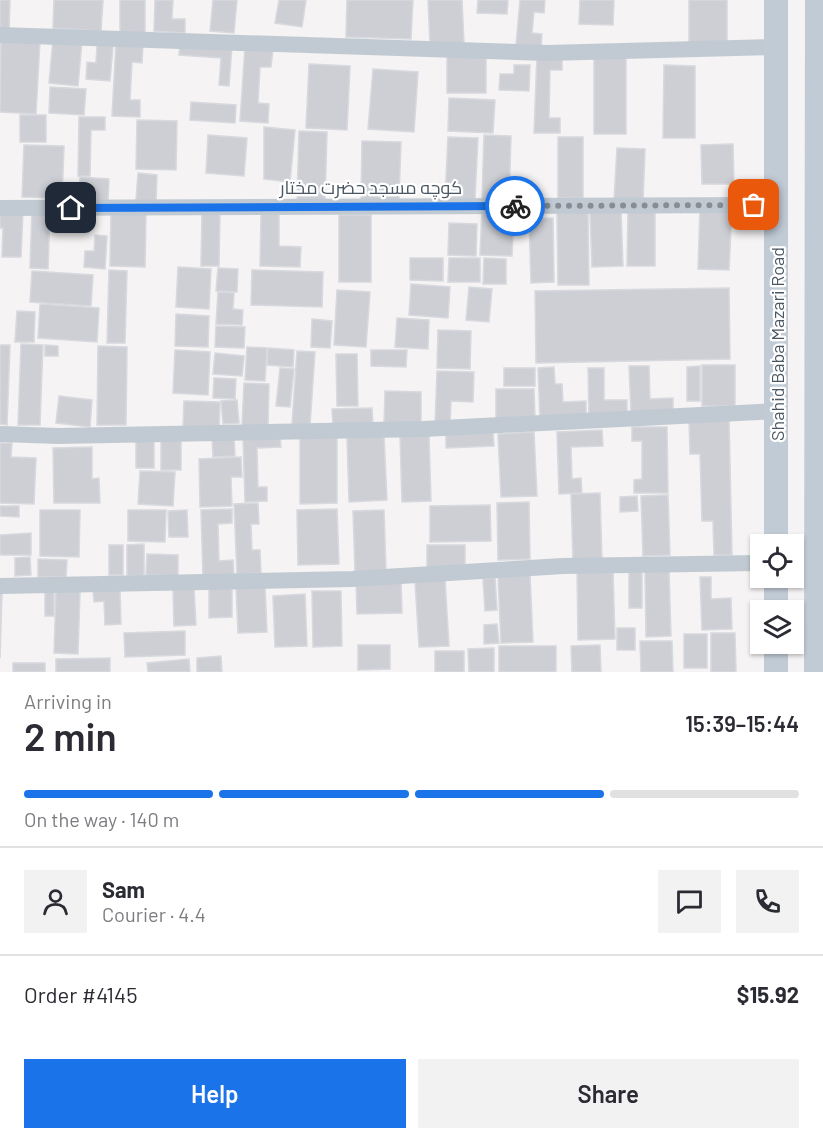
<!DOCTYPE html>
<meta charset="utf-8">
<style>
:root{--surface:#fff;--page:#f2f2f3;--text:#2b2b33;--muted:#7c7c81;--line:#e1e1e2;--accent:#1a73e8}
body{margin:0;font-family:Barlow,Cairo,sans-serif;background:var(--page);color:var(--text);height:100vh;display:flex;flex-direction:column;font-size:22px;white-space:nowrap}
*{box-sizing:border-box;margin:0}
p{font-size:20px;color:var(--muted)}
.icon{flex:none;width:33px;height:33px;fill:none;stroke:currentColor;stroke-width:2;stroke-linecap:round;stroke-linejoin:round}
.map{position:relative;height:672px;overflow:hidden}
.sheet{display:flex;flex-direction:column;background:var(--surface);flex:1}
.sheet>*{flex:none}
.controls{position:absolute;left:750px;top:534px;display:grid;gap:12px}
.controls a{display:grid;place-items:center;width:54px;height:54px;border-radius:0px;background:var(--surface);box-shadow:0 2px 4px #0004;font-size:30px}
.pin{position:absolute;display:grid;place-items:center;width:51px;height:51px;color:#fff;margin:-26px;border-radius:12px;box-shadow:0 3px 9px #0006}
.courier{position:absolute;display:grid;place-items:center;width:60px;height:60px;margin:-30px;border:4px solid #1a73e8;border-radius:50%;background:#fff;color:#222;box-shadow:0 2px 8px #0007}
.summary em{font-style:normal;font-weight:600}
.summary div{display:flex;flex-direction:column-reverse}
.summary{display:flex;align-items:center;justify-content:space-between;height:102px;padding:0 24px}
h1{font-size:39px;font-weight:600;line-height:45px}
.bar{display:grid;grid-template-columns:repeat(4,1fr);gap:9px 6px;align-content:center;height:72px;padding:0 24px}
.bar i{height:8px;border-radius:4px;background:var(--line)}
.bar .selected{background:var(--accent)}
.bar p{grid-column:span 4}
.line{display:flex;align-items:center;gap:15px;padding:0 24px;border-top:2px solid var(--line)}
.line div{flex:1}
.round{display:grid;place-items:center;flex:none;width:63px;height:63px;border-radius:0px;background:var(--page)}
.cta{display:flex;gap:12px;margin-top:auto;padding:12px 24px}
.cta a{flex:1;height:69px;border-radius:0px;background:var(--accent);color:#fff;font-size:24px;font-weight:600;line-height:69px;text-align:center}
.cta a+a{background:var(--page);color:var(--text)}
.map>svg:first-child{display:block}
</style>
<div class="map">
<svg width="823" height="672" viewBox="0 0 823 672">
<rect width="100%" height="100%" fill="#f5f3f3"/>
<g fill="#cdcfd5" stroke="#d7d9de" stroke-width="1.5">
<path d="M0 0H10L9 34H0Z"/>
<path d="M54 0H103L101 31 53 28Z"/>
<rect x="120" y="0" width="25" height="33"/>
<path d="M155 0H173L172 19H185V33L154 31Z"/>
<path d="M213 0H237L234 33 210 31Z"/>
<path d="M279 0H306L302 27 275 23Z"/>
<path d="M347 0H413L411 39 346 37Z"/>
<path d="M428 0H462L464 44 430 43Z"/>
<path d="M478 0H508L507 14 477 13Z"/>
<path d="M520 0H545L544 13 534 12 532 33 542 34 541 48 516 45Z"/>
<path d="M580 0H614L613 25 579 24Z"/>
<rect x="689" y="0" width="38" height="44"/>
<path d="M1 39 40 41 36 114 0 112Z"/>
<path d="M53 39 82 41 78 86 49 83Z"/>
<path d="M116 43 143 44 142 63 132 62 130 100H140V117L112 116Z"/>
<path d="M180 43 232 46 229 86 219 85 221 58 179 55Z"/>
<path d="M97 45 113 46 110 81 86 79 87 62 96 63Z"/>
<path d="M245 47 273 49 271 67H260L258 103 269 104 268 123 240 121Z"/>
<rect x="447" y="55" width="39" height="38"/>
<path d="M537 55 562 56V70H550L549 118H560V133H534Z"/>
<rect x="594" y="57" width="32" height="77"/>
<path d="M309 64 350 66 347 130 306 128Z"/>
<path d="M514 65H530L529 91 499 90 500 74H514Z"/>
<path d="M664 65 695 66V138H663Z"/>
<path d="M373 69 418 72 414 132 368 129Z"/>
<path d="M50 87 86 89 84 115 49 113Z"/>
<path d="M449 98 495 100 493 133 448 131Z"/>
<path d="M191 102 236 105 235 123 190 120Z"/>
<rect x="20" y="115" width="26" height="27"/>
<path d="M79 117H105V130H91L90 176H78Z"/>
<path d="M137 120 177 121 176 170 136 169Z"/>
<path d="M264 127 295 130 290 182 264 179Z"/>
<path d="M299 131 327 132 325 202H297Z"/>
<path d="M208 135 247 138 244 176 206 173Z"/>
<path d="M484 135 511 136 509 201 482 200Z"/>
<path d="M448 137 478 138 475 199 445 198Z"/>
<rect x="558" y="137" width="25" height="61"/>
<path d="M362 141 401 142 399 200H361Z"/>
<path d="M733 144 734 184H702L701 145Z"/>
<path d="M24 145 64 146 62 198 22 197Z"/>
<path d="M617 148 645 149 643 202 614 200Z"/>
<path d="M138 173 157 175 156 201 136 200Z"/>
<path d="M80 177 109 179 108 201 79 200Z"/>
<path d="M700 208 732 209 729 270 698 269Z"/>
<path d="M0 210 23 211 21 257H2L3 228H0Z"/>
<path d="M32 210 50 211 48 269 30 268Z"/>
<path d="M628 210H655V266H627Z"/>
<path d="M482 211 514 212 512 256 480 255Z"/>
<path d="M621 211 623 266 592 267 590 212Z"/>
<path d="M202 212 220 213 219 266H201Z"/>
<path d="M588 212 589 285H558L557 213Z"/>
<path d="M111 213H146L145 267 110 266Z"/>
<path d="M261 214H279V246L301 247 300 267 260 266Z"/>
<rect x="339" y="215" width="32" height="67"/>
<path d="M553 218 554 282 531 283 529 219Z"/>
<path d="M449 223 477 224 476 256 448 255Z"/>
<path d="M95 235 107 236 105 269 84 267 85 251H94Z"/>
<path d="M410 258H443V281L410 280Z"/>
<path d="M449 258H480V282H448Z"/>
<path d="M484 258 506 259V284H483Z"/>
<path d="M178 267 211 269 209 309 176 307Z"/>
<path d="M218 268 238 269 237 292 216 291Z"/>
<path d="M109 270 127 271 125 343H107Z"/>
<path d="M252 270 323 272 322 307 251 305Z"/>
<path d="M32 271 93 275 91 306 30 302Z"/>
<path d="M411 284 450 287 448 318 409 315Z"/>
<path d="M469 287 492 289 489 322 466 320Z"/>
<path d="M729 288 730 359 536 363 535 291Z"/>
<path d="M337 290 370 292 366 347 334 345Z"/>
<path d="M218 292 234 293 233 309 243 310 242 325 216 324Z"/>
<path d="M40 304 99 308 97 342 38 338Z"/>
<path d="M17 311 35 312 34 342H15Z"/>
<path d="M176 314 209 316 208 347 175 346Z"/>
<path d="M397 318 429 320 428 349 395 347Z"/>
<path d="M312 319 332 321 330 348 311 347Z"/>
<path d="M216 326 245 327 244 348 215 347Z"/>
<path d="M438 330 471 331 470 369 437 368Z"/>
<path d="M21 344 43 345 40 425H18Z"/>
<path d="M0 345H10L7 425 0 424Z"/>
<path d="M45 345 58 346V356H45Z"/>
<path d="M98 346 127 347 126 425H97Z"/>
<path d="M247 347 267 348 265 381 245 380Z"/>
<path d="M268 348 294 350 293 367 267 365Z"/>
<path d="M175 350 210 352 208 395 173 393Z"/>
<path d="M371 350H407L406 367 371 366Z"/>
<path d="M297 351 315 352 310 425 292 424Z"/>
<path d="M215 353 244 356 242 376 213 374Z"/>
<path d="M336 354H357L358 406H337Z"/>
<rect x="702" y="365" width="33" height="41"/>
<path d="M629 366H649L650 399 673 398V412L631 413Z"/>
<path d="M700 366V401H687V367Z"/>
<path d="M554 367 555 384H562L563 402 586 401V418L540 420 538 368Z"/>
<path d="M280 368 294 369 290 407 276 406Z"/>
<rect x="504" y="368" width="31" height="18"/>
<path d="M588 368H604V400H627V417H589Z"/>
<path d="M437 371 474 372 473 402 451 401 450 426 435 425Z"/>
<path d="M214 378 236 379 235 399 213 398Z"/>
<path d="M244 383 269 384 268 427 242 426Z"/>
<path d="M496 389H534L535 420H496Z"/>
<path d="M385 391 421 392V426L384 425Z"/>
<path d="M59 396 92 400 90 427 56 423Z"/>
<path d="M237 400 239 423 223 424 221 401Z"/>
<path d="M184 401 220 402 219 430 183 429Z"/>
<path d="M372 408 373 425 333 427 332 409Z"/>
<path d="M729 418 732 555H714L713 521H702L700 454H690L689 419Z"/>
<path d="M632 427H667L668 493H634V480L642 479V441H632Z"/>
<path d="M602 430 603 446 571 447 572 479 581 478 582 493 559 494 557 432Z"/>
<path d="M493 431 494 446 446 448V432Z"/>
<path d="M534 432 537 496 501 497 498 434Z"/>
<path d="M300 435H337V503L300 504Z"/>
<path d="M429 435 431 501 402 502 400 436Z"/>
<path d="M280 436 281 447 257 448 258 487H267V501L245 502 243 437Z"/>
<path d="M384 436 387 500 349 502 347 438Z"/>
<rect x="136" y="437" width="18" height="31"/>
<path d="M234 437 235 456 213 457 212 438Z"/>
<rect x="161" y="438" width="20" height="32"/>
<path d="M0 443H12L11 457 36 458 34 504 0 503Z"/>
<path d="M92 447V479L99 478 100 503H54L53 448Z"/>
<path d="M241 457 242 477H231L232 506 200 507 199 459Z"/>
<path d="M140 471 175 472 173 506 138 504Z"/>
<path d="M600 493 602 560 573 561 571 494Z"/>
<path d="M668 495 670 555 643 556 641 496Z"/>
<path d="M637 496 638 511 620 512V497Z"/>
<path d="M529 502 530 559 498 560 497 503Z"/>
<path d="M258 503 259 524H251L252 550H260L261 573 237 574 234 504Z"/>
<path d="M490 505 491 541 430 542V506Z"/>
<path d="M0 506H19V517L0 516Z"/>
<path d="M232 509V523L218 524 219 561 233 560 234 577H203L201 510Z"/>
<path d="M337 509 339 564 298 565 297 510Z"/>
<path d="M40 510H80L79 557 40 556Z"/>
<path d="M128 510H166L165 542 128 541Z"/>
<path d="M187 510 188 537H169L168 511Z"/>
<path d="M384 510 386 571 355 572 353 511Z"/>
<path d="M31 533V555H0V535Z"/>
<path d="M144 544V576H127V545Z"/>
<rect x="109" y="545" width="14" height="30"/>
<rect x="427" y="545" width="38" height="24"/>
<path d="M147 554 178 555V576L146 575Z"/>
<path d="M30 557 31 575 15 576V558Z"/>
<path d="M38 559 67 560 66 577H38Z"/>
<rect x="629" y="568" width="13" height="40"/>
<path d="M645 570H669L671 636 646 637Z"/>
<path d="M613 571 615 639 578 640 577 572Z"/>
<path d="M530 574 533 642 501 643 498 576Z"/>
<path d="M700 577H711V599L731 598 732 629 702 630Z"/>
<path d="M495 578 497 610 485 611 483 579Z"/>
<path d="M445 579 449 646 419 647 415 581Z"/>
<path d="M401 580 402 613 357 614 356 581Z"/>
<path d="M265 586 267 632 238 633 236 587Z"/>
<path d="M209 587H232V617L209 618Z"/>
<path d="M194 588 196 625 174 626 173 589Z"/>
<rect x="45" y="590" width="9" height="26"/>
<path d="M56 590 80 591 78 654 54 653Z"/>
<path d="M120 590 121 624 105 625 104 601 94 602 93 591Z"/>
<path d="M312 591H341L342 646 313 647Z"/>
<path d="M0 593H2L0 658Z"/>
<path d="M305 594 307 646 275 647 273 596Z"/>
<path d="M497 624 499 643 484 644V625Z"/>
<rect x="617" y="628" width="18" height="22"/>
<path d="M185 631V655L125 657 124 633Z"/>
<path d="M711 633H735L736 672H711Z"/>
<rect x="684" y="634" width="23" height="34"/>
<path d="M640 641H672L673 672H641Z"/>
<path d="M358 645H390V669L358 670Z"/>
<path d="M600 645 601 672H572L571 646Z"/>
<rect x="499" y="646" width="57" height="26"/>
<path d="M494 648V672H469L468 649Z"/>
<rect x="435" y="651" width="29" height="21"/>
<path d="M221 656 222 672H197V658Z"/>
<path d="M110 658V672H56V659Z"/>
<path d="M189 659 190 672H148L147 663Z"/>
<rect x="13" y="663" width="32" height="9"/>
</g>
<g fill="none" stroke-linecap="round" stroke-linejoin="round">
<g stroke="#c1cad2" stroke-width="16">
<path d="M0 35 547 53 777 47"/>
<path d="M0 208 778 205"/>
<path d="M0 434 59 436 423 429 777 411"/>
<path d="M0 586 352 579 563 566 760 563"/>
</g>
<g stroke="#c1cbd6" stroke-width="24">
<path d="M776 0V544"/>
<path d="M776 610V578"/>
<path d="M776 672V644"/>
<path d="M816 672 817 0"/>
</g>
</g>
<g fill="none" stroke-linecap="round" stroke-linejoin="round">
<path stroke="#868d94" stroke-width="6" stroke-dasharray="0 10.8" d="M515 206 754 205"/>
<path stroke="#1a73e8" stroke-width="8" d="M71 208 515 206"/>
</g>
<g text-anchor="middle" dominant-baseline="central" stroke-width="4.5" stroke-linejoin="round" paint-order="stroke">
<g font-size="18" fill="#4a5661" stroke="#fff">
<text x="371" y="187">کوچه مسجد حضرت مختار</text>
<text transform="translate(777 344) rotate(-90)">Shahid Baba Mazari Road</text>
</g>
</g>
</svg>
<div class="controls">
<a><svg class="icon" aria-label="locate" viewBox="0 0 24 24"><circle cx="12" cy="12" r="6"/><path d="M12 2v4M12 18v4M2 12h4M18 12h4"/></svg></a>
<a><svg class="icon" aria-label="layers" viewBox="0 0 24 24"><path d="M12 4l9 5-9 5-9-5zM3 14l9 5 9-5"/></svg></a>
</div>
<div class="pin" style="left:754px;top:205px;background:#ea580c"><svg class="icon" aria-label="bag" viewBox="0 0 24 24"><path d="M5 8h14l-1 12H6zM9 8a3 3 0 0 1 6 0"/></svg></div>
<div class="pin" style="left:71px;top:208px;background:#1f2937"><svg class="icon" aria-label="home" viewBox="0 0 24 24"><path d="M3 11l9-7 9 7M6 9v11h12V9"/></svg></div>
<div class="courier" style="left:515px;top:206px"><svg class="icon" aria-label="bike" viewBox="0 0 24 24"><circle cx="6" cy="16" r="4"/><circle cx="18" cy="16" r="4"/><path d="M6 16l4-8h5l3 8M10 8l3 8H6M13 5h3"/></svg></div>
</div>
<section class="sheet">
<div class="summary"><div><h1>2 min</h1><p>Arriving in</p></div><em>15:39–15:44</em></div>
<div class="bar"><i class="selected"></i><i class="selected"></i><i class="selected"></i><i></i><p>On the way · 140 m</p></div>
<div class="line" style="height:108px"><a class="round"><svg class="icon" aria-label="person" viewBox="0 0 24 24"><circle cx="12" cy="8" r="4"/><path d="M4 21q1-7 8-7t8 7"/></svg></a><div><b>Sam</b><p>Courier · 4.4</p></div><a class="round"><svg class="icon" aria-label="chat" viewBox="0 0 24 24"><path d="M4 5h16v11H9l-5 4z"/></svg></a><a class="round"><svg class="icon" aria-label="phone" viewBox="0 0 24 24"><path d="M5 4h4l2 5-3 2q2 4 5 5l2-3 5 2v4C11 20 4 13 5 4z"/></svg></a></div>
<div class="line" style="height:78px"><div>Order #4145</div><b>$15.92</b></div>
<div class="cta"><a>Help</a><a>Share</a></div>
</section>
